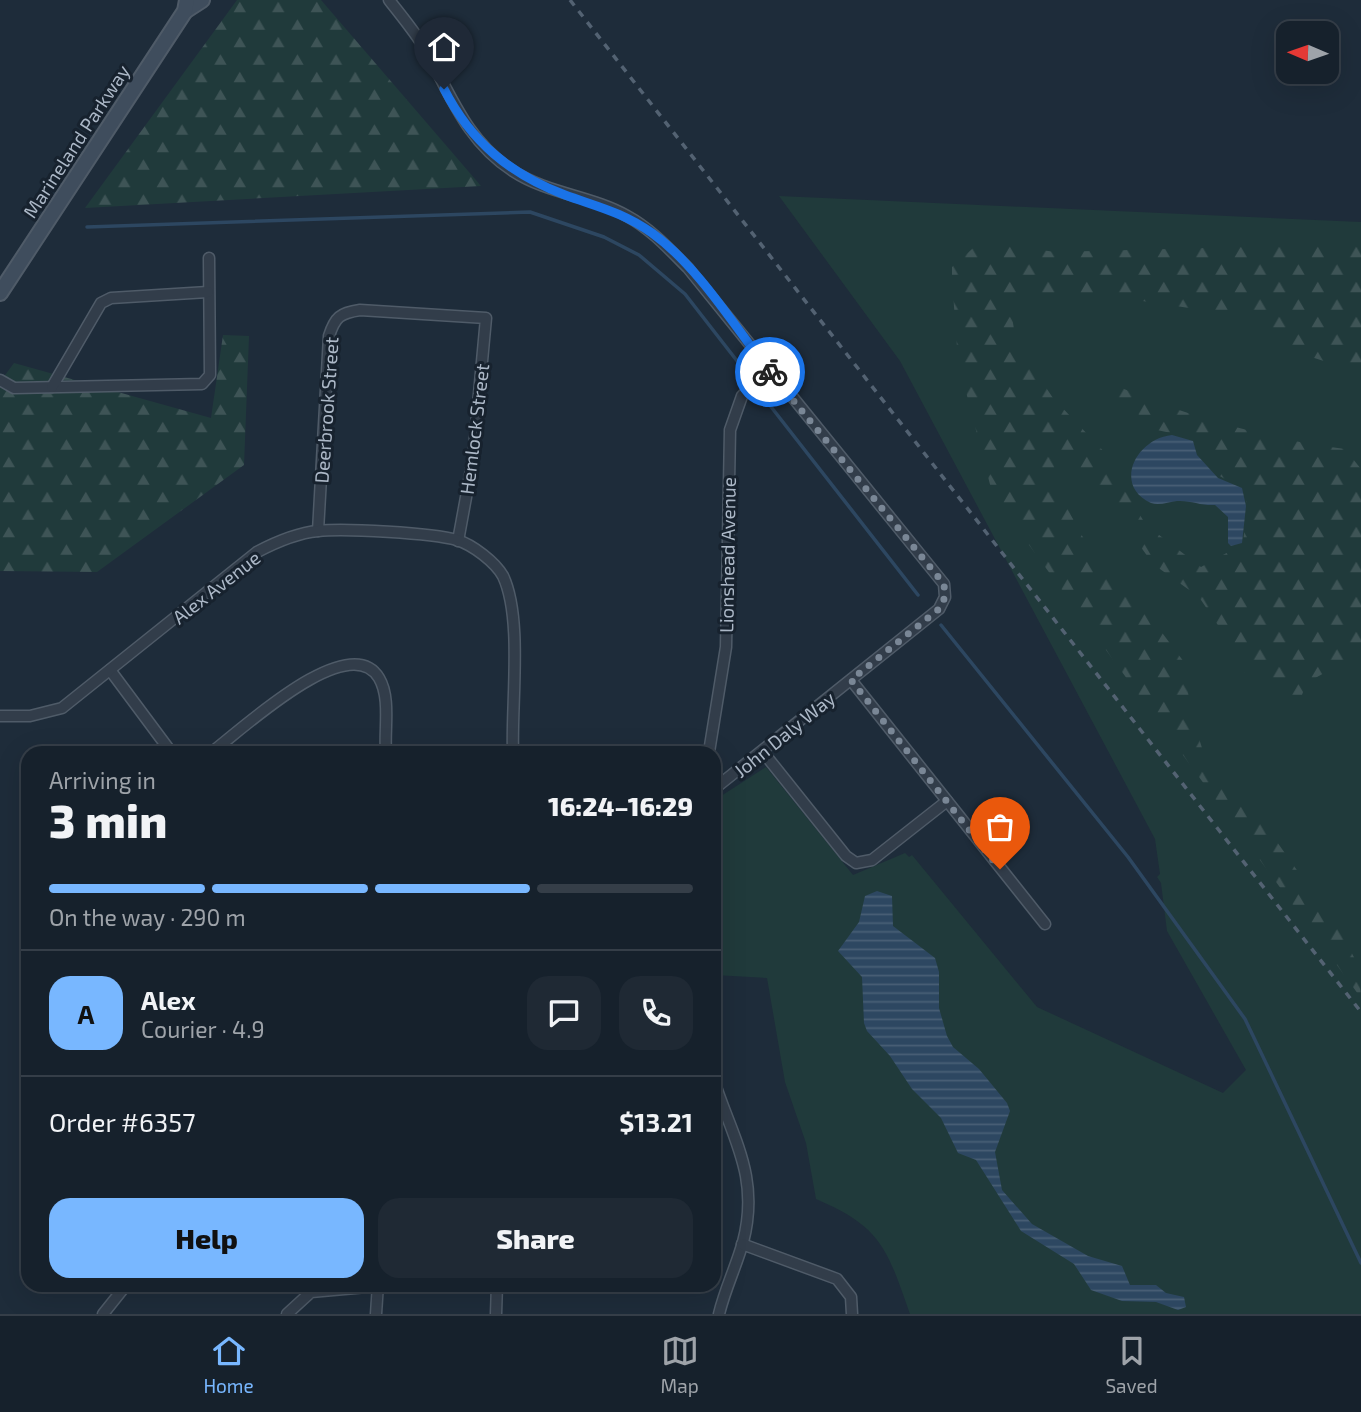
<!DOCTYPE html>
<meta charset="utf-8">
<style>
:root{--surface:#16212c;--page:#1f2934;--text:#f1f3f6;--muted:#9ea3a9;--line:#353e48;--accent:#78b7ff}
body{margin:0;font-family:"Exo 2",sans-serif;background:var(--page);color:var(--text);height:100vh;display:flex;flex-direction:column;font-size:26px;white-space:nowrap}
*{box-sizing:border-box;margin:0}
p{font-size:23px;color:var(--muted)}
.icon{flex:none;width:38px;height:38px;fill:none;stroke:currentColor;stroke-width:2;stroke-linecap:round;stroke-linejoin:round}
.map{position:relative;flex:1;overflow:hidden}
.side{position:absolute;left:21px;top:746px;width:700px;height:546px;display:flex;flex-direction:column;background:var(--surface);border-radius:21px;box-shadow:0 7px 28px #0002,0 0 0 2px var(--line)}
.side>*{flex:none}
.needle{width:46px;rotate:272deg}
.controls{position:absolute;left:1276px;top:21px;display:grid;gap:14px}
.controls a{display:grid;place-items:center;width:63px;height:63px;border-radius:14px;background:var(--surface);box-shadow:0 7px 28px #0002,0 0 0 2px var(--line);font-size:35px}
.pin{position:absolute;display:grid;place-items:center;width:60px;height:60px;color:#fff;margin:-72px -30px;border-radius:50% 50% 50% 0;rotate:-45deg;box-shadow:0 0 7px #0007}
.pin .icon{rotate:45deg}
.courier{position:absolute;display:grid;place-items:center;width:70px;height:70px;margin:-35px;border:5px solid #1a73e8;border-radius:50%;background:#fff;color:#222;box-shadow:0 2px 9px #0007}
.head em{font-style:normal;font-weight:800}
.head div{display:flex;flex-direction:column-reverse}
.head{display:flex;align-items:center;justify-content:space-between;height:119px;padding:0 28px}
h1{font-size:46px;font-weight:800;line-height:52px}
.bar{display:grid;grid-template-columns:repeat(4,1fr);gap:10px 7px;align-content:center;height:84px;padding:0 28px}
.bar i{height:9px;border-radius:5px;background:var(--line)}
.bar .active{background:var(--accent)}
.bar p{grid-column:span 4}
.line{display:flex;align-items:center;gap:18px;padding:0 28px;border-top:2px solid var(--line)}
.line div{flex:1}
.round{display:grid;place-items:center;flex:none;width:74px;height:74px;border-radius:21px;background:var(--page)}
.action{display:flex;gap:14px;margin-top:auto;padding:14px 28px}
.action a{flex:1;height:80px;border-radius:21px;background:var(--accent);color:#111;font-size:28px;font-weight:800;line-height:80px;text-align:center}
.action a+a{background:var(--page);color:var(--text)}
.dock{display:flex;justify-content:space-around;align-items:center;height:98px;border-top:2px solid var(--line);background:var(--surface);font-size:19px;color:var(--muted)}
.dock a{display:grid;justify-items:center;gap:4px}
.dock .active{color:var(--accent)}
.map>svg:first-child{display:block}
</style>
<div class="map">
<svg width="1361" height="1314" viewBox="0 0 1361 1314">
<defs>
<pattern id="forest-firs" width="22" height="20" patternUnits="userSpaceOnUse" patternTransform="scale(1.75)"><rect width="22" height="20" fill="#203a3b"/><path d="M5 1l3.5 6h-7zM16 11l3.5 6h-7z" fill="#3e5456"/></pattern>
<pattern id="water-rules" width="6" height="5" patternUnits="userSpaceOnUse" patternTransform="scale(1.75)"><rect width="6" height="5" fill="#2d4761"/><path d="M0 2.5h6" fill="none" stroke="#495f76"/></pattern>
</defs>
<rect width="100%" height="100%" fill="#1e2c3a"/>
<path fill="#203a3b" d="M779 196 1361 222V1314H910C887 1249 882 1227 816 1199L806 1143 785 1082 767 978 714 975 718 798 766 767 853 875 905 853 909 857 912 855 1037 1007 1223 1093 1246 1070 1167 931 1161 883 1157 877 1160 874 1155 839 900 361Z"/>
<g fill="url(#forest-firs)">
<path d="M237 0H321L481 186 85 208Z"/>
<path d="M981 241 1055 252 1361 244V373L1305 355 1278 341 1256 318 1109 296 1068 299 1033 294 1012 316 1016 343 1053 398 1110 458 1094 479 1060 458 1053 463 1071 515 1093 556 1163 634 1184 662 1191 713 1202 748 1244 803 1250 817 1265 825 1342 934 1359 967 1361 998 993 496 958 361 952 279V267Z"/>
<path d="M223 335 249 336 244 465 97 572 0 571V382L14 363 211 418Z"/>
<path d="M1117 386C1185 416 1272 440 1345 449L1361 469V653L1306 683 1300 701 1305 710 1245 673 1236 652 1199 597 1153 564 1095 483 1112 469 1146 525 1201 567 1243 544 1247 504 1244 485C1211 478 1208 465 1194 438L1157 430 1114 394Z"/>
</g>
<g fill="url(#water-rules)">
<path d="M1172 435 1193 441 1197 455 1218 478 1242 488 1246 506 1242 543 1231 546 1228 543V517L1215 505C1202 506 1190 500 1177 501 1169 502 1159 506 1151 503 1113 486 1135 439 1172 435Z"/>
<path d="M877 891 892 896 893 926 935 958 939 972V1008L947 1036 953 1047 979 1069 1007 1103 1010 1111 995 1152 1002 1190 1032 1224 1088 1256 1122 1266 1130 1285H1156L1166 1293 1184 1297 1186 1307 1178 1310 1156 1302 1122 1301 1091 1290 1074 1264 1021 1231 976 1160 958 1153 941 1118 912 1089 890 1056 867 1031 864 1023 862 977 838 951 859 922 865 896Z"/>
</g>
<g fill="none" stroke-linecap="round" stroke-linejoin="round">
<g stroke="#2d4761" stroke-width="3.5">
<path d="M87 227 530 212 604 237 639 255 685 294 741 366"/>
<path d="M761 394 918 595"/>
<path d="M941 625 1128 857 1245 1019 1361 1263"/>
</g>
<defs>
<g id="street">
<path d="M389 0C401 15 414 31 424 47 450 93 466 141 513 171 548 194 592 196 627 216 651 229 669 249 688 268L944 584 945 597 939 609 714 789"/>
<path d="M0 380 14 388 202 384 210 375 209 258"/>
<path d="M52 387 101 303 111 298 208 292"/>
<path d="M318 531 329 336C335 317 340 313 360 310L486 318 473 459 458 541"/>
<path d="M110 670 171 752"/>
<path d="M851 680 1045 924"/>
<path d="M0 716H30L62 708 257 552C276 542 296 533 318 531 344 528 432 533 457 540 473 545 495 562 503 576 523 618 511 705 513 752"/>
<path d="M212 752C239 732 349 628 379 678 391 698 384 730 386 752"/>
<path d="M709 752 726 647 730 430 742 396 768 369"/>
<path d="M763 752 846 856 856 863 872 860 947 801"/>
<path d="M714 1081C733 1139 760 1177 743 1242 736 1267 725 1289 719 1314"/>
<path d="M742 1244 837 1279 851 1297 852 1314"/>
<path d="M103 1314 127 1284"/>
<path d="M287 1314 311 1292 378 1286"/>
<path d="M376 1314 378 1284"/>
<path d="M496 1314 497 1284"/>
</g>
<g id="secondary">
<path d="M185 11 202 0"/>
<path d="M0 293 185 11 187 0"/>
</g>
</defs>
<use href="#street" stroke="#4f5b68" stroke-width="13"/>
<use href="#secondary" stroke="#4f5b68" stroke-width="18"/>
<use href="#street" stroke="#323d4a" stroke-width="10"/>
<use href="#secondary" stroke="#3f4d5d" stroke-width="14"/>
<path stroke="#536272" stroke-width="3.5" stroke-dasharray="7 7" stroke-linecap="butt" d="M570 0 1361 1012"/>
</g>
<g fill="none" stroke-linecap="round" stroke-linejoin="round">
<path stroke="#7a8796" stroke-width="7" stroke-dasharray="0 12.6" d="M770 372 944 584 945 597 939 609 851 680 1000 869"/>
<path stroke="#1a73e8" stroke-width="9" d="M444 89C471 142 510 174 565 195 598 207 622 212 652 233 698 266 735 327 770 372"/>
</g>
<g text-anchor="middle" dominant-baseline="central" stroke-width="6" stroke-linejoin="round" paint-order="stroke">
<g font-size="19" fill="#acb8c7" stroke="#17222e">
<text transform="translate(76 141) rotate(-57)">Marineland Parkway</text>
<text transform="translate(326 410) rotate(-86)">Deerbrook Street</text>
<text transform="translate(474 429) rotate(-83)">Hemlock Street</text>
<text transform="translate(727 555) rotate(-89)">Lionshead Avenue</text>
<text transform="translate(216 587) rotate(-38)">Alex Avenue</text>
<text transform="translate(784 734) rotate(-39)">John Daly Way</text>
</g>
</g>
</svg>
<div class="controls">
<a><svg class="needle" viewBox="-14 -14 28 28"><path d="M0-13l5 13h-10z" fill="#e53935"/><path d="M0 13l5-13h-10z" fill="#9ea3a9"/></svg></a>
</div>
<div class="pin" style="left:1000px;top:869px;background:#ea580c"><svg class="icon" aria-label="bag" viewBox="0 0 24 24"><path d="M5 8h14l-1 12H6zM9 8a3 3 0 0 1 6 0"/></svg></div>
<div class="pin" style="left:444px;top:89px;background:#1f2937"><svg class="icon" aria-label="home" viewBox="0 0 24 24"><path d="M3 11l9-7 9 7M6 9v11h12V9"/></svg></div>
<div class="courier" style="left:770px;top:372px"><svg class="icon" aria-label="bike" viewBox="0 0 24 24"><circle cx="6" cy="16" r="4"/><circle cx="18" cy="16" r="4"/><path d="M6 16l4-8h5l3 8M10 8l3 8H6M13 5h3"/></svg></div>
<section class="side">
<div class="head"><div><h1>3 min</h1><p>Arriving in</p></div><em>16:24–16:29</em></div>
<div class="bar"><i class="active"></i><i class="active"></i><i class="active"></i><i></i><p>On the way · 290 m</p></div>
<div class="line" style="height:126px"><b class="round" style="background:var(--accent);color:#111">A</b><div><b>Alex</b><p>Courier · 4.9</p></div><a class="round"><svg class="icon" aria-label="chat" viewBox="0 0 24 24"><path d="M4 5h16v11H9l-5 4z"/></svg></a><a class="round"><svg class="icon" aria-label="phone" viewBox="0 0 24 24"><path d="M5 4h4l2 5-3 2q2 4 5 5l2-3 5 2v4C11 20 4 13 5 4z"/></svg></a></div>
<div class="line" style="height:91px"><div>Order #6357</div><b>$13.21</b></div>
<div class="action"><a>Help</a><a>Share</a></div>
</section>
</div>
<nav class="dock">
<a class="active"><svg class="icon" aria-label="home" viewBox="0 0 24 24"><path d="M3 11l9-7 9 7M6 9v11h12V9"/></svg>Home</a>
<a><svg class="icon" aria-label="map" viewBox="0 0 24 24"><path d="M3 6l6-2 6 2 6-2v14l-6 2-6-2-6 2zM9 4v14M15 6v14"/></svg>Map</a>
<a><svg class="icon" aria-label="saved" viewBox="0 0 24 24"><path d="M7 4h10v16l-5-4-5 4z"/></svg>Saved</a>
</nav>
